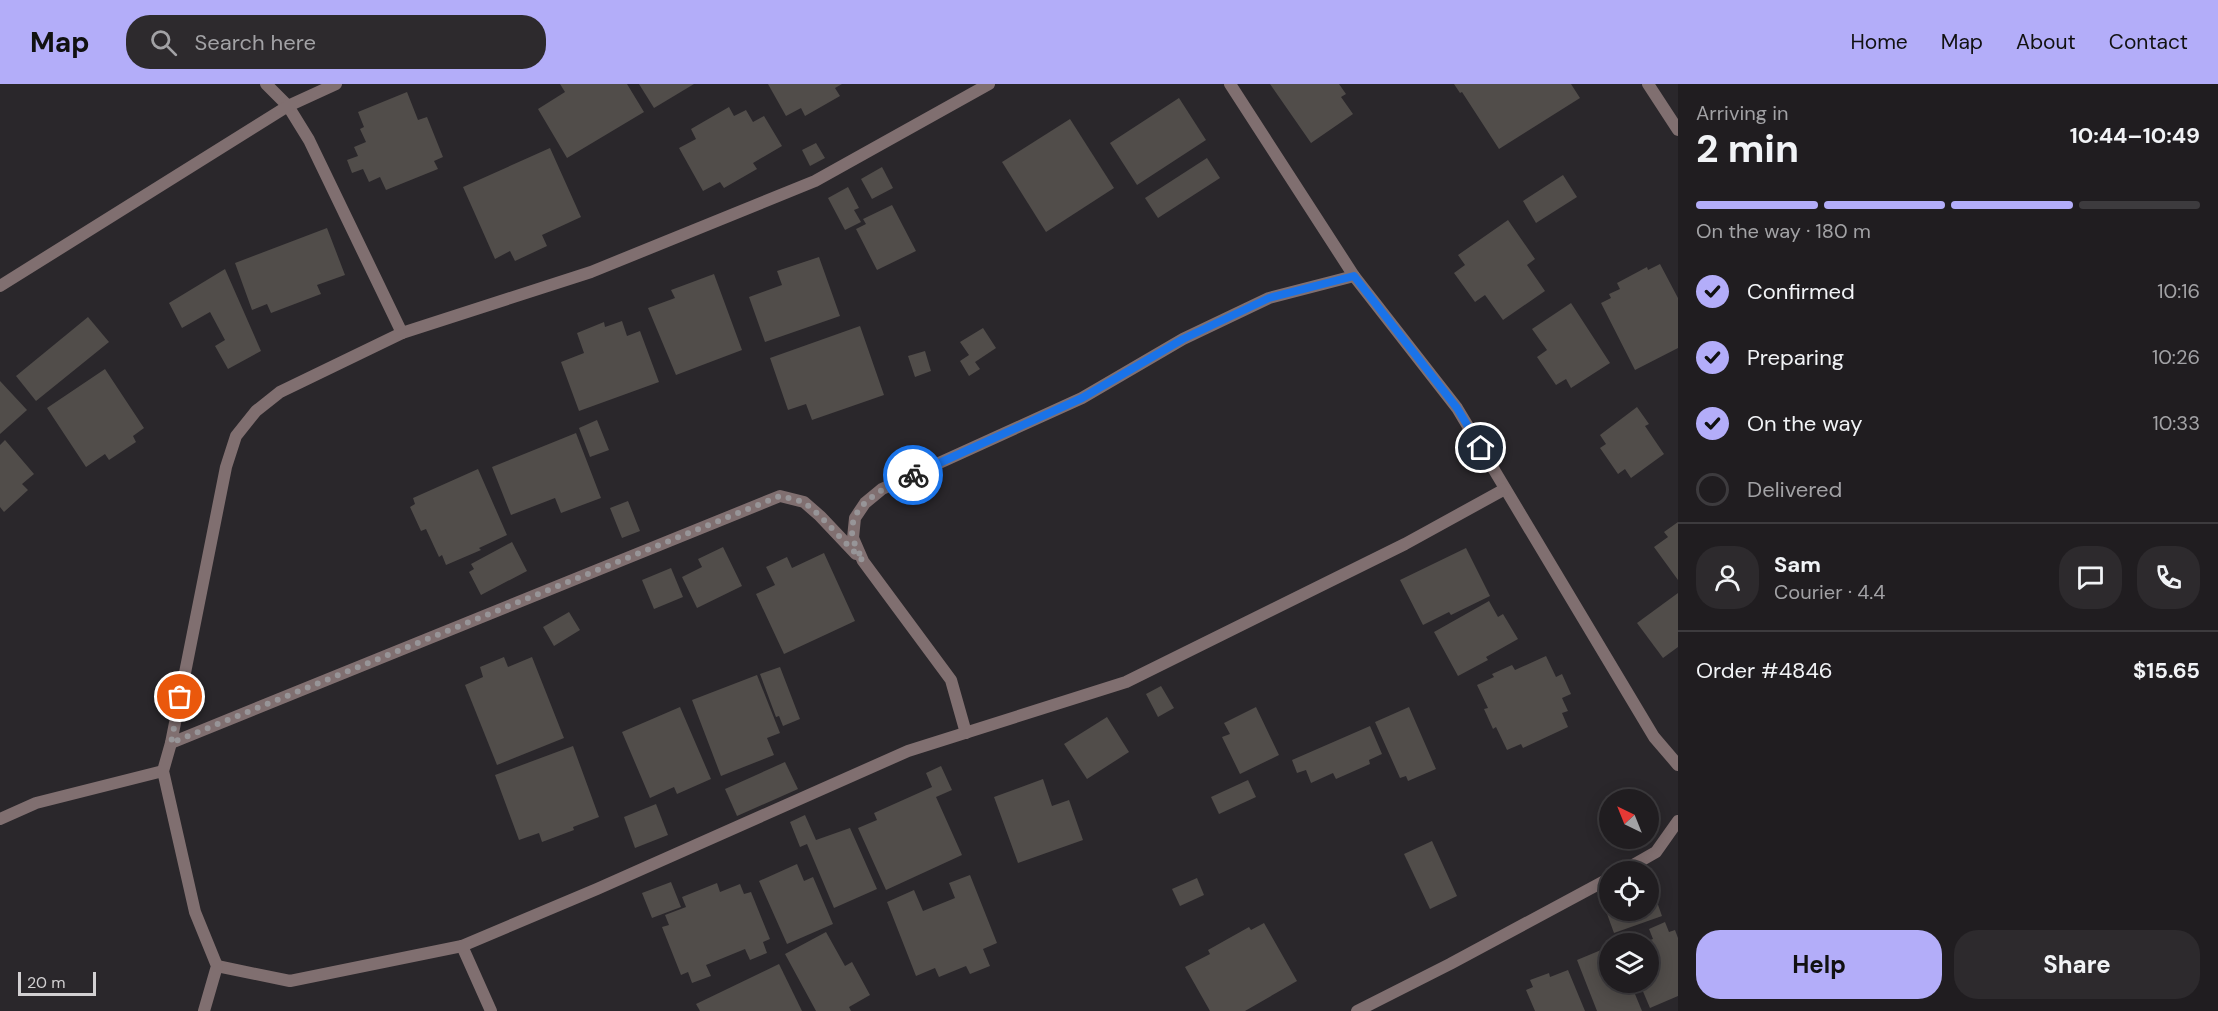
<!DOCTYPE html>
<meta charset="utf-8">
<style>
:root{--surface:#201d20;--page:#2d2a2d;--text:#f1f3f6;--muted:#a2a2a5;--line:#3d3b3e;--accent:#b3adf9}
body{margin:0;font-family:"DM Sans",sans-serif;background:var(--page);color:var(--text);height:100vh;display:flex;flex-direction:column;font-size:22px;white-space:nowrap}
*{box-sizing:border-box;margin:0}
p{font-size:20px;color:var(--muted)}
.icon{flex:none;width:33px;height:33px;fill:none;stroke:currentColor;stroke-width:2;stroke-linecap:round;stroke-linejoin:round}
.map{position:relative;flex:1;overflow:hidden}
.drawer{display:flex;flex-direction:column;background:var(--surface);width:540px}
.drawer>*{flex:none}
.needle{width:39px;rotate:317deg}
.tools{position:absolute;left:1599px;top:705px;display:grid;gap:12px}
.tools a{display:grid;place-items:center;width:60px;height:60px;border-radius:50%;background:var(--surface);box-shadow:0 3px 15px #0003,0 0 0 2px var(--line);font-size:30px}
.scale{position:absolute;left:18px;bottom:15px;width:78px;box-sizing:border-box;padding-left:6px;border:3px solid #d2d0d2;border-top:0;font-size:16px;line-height:21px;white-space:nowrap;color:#d2d0d2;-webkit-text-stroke:4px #2a272b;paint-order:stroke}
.pin{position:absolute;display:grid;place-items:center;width:51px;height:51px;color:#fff;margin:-26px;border:3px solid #fff;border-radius:50%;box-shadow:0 2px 6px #0007}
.courier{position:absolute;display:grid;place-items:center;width:60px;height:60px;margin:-30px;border:4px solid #1a73e8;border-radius:50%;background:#fff;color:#222;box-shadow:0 2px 8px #0007}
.overview em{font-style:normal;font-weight:700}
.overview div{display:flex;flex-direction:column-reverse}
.overview{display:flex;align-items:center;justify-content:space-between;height:102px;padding:0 18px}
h1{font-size:39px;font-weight:700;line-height:45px}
.bar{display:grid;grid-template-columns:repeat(4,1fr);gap:9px 6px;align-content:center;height:72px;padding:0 18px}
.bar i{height:8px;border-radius:4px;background:var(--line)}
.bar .selected{background:var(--accent)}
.bar p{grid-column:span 4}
.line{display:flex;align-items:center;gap:15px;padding:0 18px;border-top:2px solid var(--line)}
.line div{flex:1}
.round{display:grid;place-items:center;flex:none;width:63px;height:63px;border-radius:24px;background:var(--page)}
ol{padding:0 18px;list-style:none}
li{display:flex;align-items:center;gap:18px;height:66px}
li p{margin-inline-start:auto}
li .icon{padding:6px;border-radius:50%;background:var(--accent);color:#111;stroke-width:4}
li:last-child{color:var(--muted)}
li i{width:33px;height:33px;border:3px solid var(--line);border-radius:50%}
.action{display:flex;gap:12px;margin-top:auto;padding:12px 18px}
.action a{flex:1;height:69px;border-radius:24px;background:var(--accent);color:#111;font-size:24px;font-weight:700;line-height:69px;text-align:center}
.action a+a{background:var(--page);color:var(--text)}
header{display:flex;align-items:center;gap:36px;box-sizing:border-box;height:84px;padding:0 30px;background:var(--accent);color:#111}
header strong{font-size:28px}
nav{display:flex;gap:33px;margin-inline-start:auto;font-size:21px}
.search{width:420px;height:54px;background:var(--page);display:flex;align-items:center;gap:15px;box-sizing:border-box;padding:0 21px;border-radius:24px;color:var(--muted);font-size:22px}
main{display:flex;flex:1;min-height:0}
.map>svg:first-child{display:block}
</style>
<header>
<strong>Map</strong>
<div class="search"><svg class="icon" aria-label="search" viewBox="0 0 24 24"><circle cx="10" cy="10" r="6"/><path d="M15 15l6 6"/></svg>Search here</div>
<nav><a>Home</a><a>Map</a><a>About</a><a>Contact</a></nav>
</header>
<main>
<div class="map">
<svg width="1678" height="927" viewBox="0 0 1678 927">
<rect width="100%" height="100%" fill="#2a272b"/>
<g fill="#514d4a">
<path d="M560 0H627L644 28 567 74 538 25 565 8Z"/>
<path d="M639 0H694L654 24Z"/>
<path d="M768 0H842L835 4 840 12 805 32 801 24 786 32Z"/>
<path d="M1270 0H1339L1346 10 1341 13 1353 30 1311 59Z"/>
<path d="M1454 0H1571L1580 14 1499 65 1462 8 1460 9Z"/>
<path d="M407 8 418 36 427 33 443 73 434 77 438 85 386 106 380 93 369 98 363 85 352 89 347 76 358 72 354 63 366 58 360 45 364 43 358 28Z"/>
<path d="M1179 14 1206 56 1137 101 1110 59Z"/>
<path d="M729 23 734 32 746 26 753 38 764 32 782 62 753 79 757 85 724 104 720 98 703 107 679 64 696 55 691 45Z"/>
<path d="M1070 35 1114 104 1046 148 1002 78Z"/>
<path d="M816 59 825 74 810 82 802 66Z"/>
<path d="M550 64 581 133 542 151 547 162 515 177 510 167 495 175 463 103Z"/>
<path d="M1207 74 1220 94 1158 134 1145 114Z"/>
<path d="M882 83 893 104 872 115 861 95Z"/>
<path d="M1563 91 1577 113 1536 139 1523 117Z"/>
<path d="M848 103 859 124 854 126 861 138 845 146 828 114Z"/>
<path d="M892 121 916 167 877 186 856 145 866 140 863 135Z"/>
<path d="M1508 136 1535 175 1527 181 1545 207 1503 236 1485 211 1475 218 1454 189 1465 181 1458 171Z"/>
<path d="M327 144 345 191 317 201 321 210 271 229 267 220 252 226 235 179Z"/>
<path d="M819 173 840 232 765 258 749 213 782 201 777 187Z"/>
<path d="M1660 180 1678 214V264L1635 286 1601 219 1611 214 1609 210 1620 205 1617 199 1647 183 1648 186Z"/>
<path d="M225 185 261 267 228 285 215 262 225 256 210 228 182 244 169 219Z"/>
<path d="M714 190 742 266 676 291 648 224 675 214 671 206Z"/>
<path d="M1571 219 1610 279 1571 304 1566 295 1556 301 1537 273 1547 266 1532 245Z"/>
<path d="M88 233 109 258 36 317 16 292Z"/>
<path d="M622 237 627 252 640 247 659 298 579 327 561 278 584 269 577 249 604 238 605 243Z"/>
<path d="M860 242 884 311 812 336 806 320 788 326 770 274Z"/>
<path d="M983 244 996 264 975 278 980 285 969 292 960 277 969 271 960 258Z"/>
<path d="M925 267 931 287 915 293 908 272Z"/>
<path d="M105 285 144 344 133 352 136 358 109 376 105 370 86 383 47 324Z"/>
<path d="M0 297 27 326 0 350Z"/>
<path d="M1637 323 1649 340 1645 342 1664 370 1631 394 1625 385 1618 390 1600 364 1606 360 1600 351Z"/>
<path d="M597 336 609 366 590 373 579 344Z"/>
<path d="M576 349 601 414 561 429 555 414 511 431 492 383Z"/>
<path d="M5 356 34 390 22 400 28 406 4 428 0 423V361Z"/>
<path d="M478 385 507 451 479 464 481 466 446 481 442 471 439 473 426 445 421 447 410 423 415 420 413 414Z"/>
<path d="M628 417 640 447 622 454 610 424Z"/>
<path d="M1678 438V496L1654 463 1668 453 1664 448Z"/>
<path d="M512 458 527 487 481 511 469 488 474 485 471 480Z"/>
<path d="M723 463 742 502 697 524 682 493 702 483 698 475Z"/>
<path d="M1466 464 1490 512 1451 531 1449 528 1423 541 1400 496Z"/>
<path d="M824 469 855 537 784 570 756 510 775 501 766 483 787 473 792 484Z"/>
<path d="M671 484 683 513 654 525 642 496Z"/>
<path d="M1678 509V563L1663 574 1637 539Z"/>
<path d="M1489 517 1498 533 1503 530 1518 555 1486 573 1488 576 1458 592 1434 548Z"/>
<path d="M569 528 580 546 554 562 543 543Z"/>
<path d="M1546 572 1556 593 1562 590 1571 610 1562 614 1568 627 1562 629 1568 643 1523 664 1521 660 1507 666 1496 643 1493 645 1484 625 1488 624 1477 601 1494 593 1492 590 1512 581 1515 586Z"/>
<path d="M504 573 508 583 532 573 564 654 497 681 465 601 483 593 480 583Z"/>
<path d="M780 583 800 635 783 642 779 632 776 633 760 590Z"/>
<path d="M757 591 780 649 767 654 774 671 721 692 692 616Z"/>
<path d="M1161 602 1174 624 1158 633 1146 610Z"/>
<path d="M680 623 711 695 677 710 674 703 650 714 622 648Z"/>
<path d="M1256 623 1279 671 1240 690 1222 653 1230 650 1224 639Z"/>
<path d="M1409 623 1436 685 1408 697 1406 692 1400 694 1375 638Z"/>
<path d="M1107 633 1129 668 1087 695 1064 660Z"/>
<path d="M1370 642 1382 670 1369 676 1370 680 1336 695 1333 689 1311 699 1306 686 1297 689 1292 676Z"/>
<path d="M573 662 599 733 573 743 574 746 542 758 539 749 519 756 495 691Z"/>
<path d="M785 678 798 705 737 732 725 705Z"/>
<path d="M941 682 952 706 936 713 962 771 886 806 858 744 877 736 874 729 932 703 926 689Z"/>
<path d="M1043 695 1052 722 1069 716 1083 756 1018 779 994 713Z"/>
<path d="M1248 696 1256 713 1219 730 1211 713Z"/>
<path d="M656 720 668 751 635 764 624 733Z"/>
<path d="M805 731 816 756 850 744 877 805 834 824 807 760 800 763 790 738Z"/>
<path d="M1432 757 1457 812 1430 825 1404 770Z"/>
<path d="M797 780 804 797 813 793 833 840 787 860 759 797Z"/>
<path d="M970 791 997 859 983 865 990 882 970 890 966 882 939 893 935 884 916 892 887 818 914 806 923 827 955 814 949 799Z"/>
<path d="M1197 794 1204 811 1180 822 1172 805Z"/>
<path d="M671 798 681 823 652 834 642 809Z"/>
<path d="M717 799 720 808 740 800 744 810 751 808 770 855 763 858 767 869 750 876 745 865 706 881 711 892 692 899 688 888 681 891 662 843 669 841 665 831 686 823 682 813Z"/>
<path d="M1651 801 1662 832 1614 849 1603 819 1610 817V826H1648V802Z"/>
<path d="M1665 838 1669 848 1675 846 1678 854V912L1650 924 1639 898H1648V860L1642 859 1653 855 1649 845Z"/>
<path d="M1264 839 1297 897 1245 927H1210L1185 883 1210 870 1208 866 1249 843 1251 846Z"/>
<path d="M826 848 845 882 852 878 870 911 849 923 851 927H816L785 870Z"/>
<path d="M1601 866 1603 870 1610 867V898H1630L1642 927H1597L1577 876Z"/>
<path d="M779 880 802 927H700L696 920Z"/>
<path d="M1568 886 1585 927H1535L1526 906 1533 903 1530 896 1549 889 1550 893Z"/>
</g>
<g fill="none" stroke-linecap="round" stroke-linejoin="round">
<g stroke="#806f70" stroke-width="12">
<path d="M266 0 288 22 309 56 402 249"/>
<path d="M1230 0 1354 192 1457 324 1654 653 1678 681"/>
<path d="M1648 0 1678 46"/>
<path d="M0 202 288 22 336 0"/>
<path d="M966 649 951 596 863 477 853 454 855 434 865 419 882 405 1082 314 1183 255 1269 214 1354 192"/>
<path d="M171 659 780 412 804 418 820 432 856 470"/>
<path d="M0 735 36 719 163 687"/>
<path d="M1621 788 1656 768 1678 737"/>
<path d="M462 862 491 927"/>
<path d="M217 882 290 897 462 862 597 805 908 667 1126 598 1405 460 1505 405"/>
<path d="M204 927 217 882 195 828 163 687 171 659 226 383 236 352 256 327 280 308 402 249 591 188 815 97 989 0"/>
<path d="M1357 927 1450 880 1610 794"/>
</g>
</g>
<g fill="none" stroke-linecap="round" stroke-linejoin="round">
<path stroke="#979598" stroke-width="6" stroke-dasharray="0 10.8" d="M180 613 171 659 780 412 804 418 820 432 863 477C860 470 855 462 853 455 845 420 888 402 913 391"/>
<path stroke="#1a73e8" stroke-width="8" d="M913 391 1082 314 1183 255 1269 214 1354 192 1457 324 1481 364"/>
</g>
</svg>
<div class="tools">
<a><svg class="needle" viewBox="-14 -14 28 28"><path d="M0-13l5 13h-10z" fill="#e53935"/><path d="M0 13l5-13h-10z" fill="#a2a2a5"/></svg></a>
<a><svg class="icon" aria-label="locate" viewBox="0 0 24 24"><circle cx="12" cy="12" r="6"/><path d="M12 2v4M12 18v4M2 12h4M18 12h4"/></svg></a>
<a><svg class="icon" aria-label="layers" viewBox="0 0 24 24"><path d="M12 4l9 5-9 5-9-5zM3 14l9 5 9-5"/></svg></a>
</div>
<div class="scale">20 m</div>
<div class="pin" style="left:180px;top:613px;background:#ea580c"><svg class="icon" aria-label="bag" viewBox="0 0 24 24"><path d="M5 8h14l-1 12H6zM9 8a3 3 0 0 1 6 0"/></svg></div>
<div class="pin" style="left:1481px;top:364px;background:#1f2937"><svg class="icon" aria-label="home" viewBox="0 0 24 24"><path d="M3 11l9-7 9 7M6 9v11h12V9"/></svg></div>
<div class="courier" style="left:913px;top:391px"><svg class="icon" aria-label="bike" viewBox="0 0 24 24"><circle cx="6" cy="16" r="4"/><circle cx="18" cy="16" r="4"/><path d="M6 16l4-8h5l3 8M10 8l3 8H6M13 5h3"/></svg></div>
</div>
<section class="drawer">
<div class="overview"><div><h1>2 min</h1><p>Arriving in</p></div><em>10:44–10:49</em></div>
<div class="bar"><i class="selected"></i><i class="selected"></i><i class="selected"></i><i></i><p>On the way · 180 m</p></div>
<ol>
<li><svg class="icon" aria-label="check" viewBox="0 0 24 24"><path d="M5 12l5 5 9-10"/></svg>Confirmed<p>10:16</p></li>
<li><svg class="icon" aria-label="check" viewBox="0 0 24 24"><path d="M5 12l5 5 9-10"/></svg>Preparing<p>10:26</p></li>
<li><svg class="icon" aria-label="check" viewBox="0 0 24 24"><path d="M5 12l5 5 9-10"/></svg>On the way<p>10:33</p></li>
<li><i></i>Delivered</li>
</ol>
<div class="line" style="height:108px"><a class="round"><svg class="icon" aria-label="person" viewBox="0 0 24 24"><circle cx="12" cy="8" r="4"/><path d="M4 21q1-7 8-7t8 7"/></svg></a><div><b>Sam</b><p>Courier · 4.4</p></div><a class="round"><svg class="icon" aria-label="chat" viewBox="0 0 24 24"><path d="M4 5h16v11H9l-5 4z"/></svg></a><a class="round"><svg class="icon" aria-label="phone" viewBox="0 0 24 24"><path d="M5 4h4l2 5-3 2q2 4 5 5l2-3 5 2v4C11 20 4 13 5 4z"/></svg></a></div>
<div class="line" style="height:78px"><div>Order #4846</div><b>$15.65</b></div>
<div class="action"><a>Help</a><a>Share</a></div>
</section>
</main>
